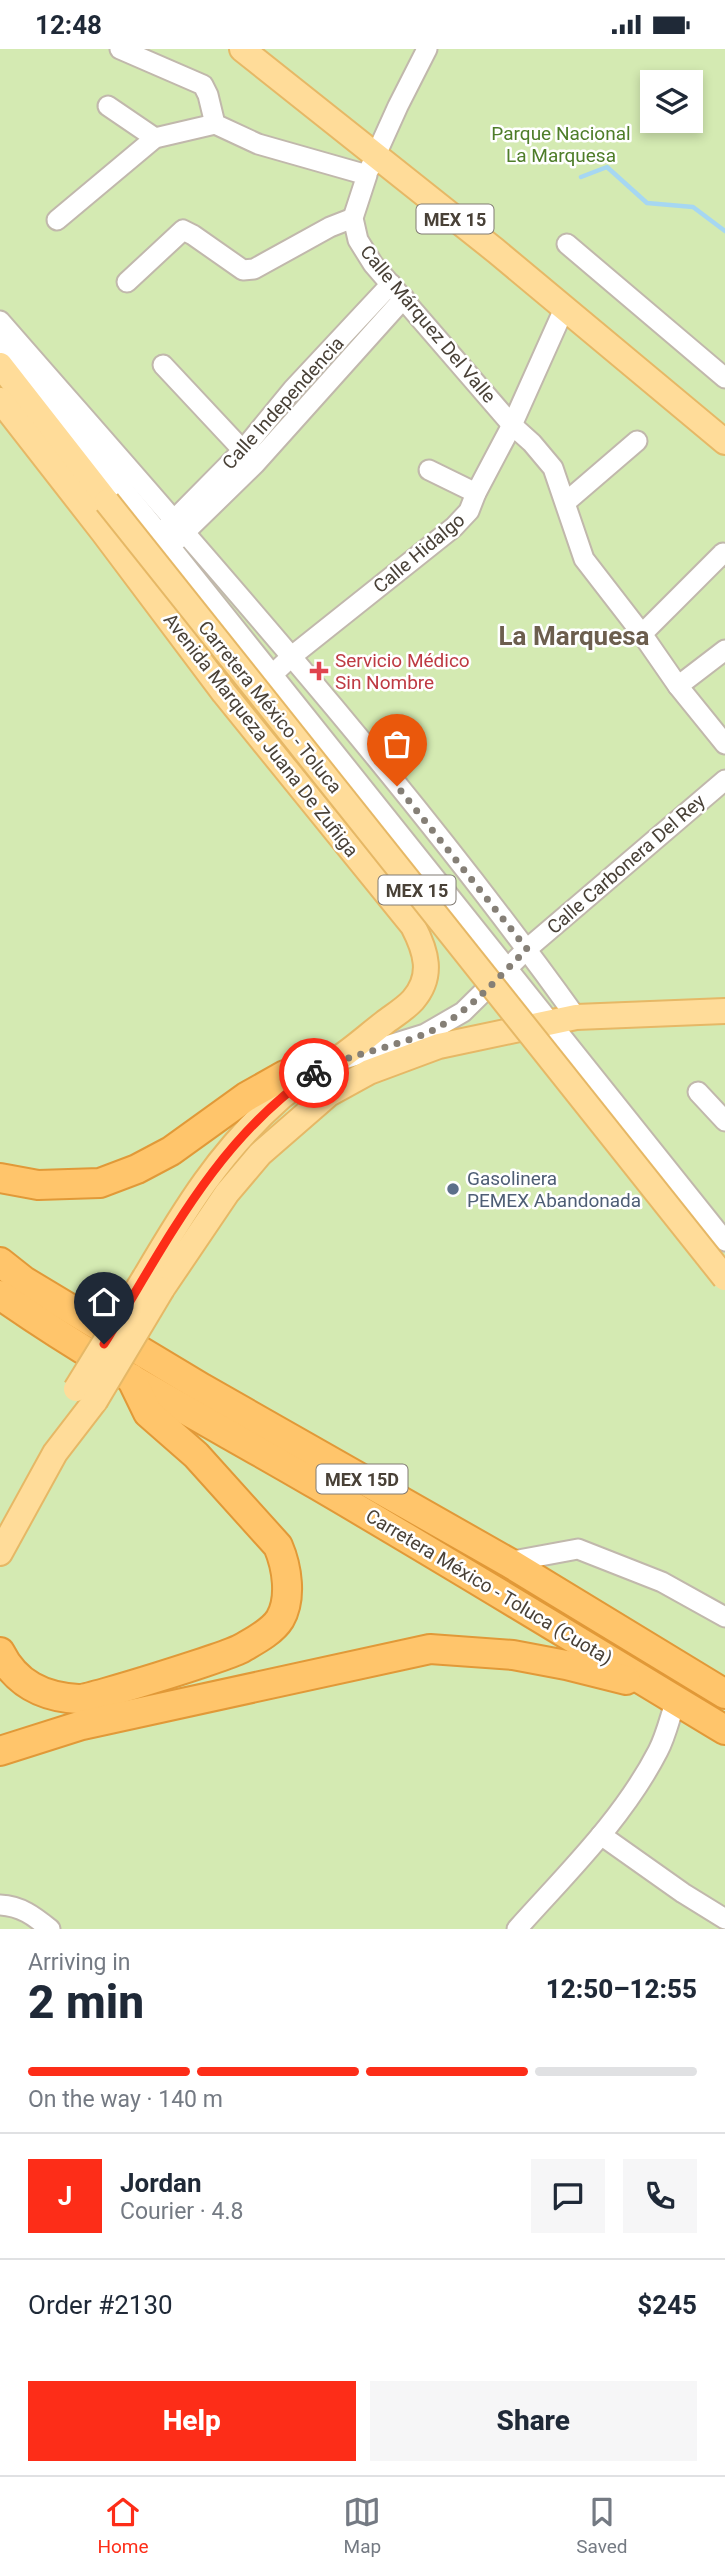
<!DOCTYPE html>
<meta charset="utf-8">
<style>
:root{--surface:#fff;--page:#f6f6f7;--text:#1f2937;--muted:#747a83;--line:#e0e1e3;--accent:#fd2d18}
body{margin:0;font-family:Roboto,sans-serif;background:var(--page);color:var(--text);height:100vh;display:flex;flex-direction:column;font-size:26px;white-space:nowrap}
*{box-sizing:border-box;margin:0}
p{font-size:23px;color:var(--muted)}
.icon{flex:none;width:38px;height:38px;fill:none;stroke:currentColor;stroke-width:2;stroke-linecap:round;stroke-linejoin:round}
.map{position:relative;height:1880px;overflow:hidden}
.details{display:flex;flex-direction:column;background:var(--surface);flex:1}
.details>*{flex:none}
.fabs{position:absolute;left:640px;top:21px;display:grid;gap:14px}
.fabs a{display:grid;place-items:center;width:63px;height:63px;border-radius:0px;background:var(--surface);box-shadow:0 4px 10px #0003;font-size:35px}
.pin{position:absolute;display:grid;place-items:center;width:60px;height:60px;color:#fff;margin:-72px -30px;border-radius:50% 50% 50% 0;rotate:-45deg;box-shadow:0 0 7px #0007}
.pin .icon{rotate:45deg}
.courier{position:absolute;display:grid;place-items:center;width:70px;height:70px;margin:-35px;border:5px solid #fd2d18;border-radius:50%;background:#fff;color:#222;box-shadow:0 2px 9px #0007}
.headline em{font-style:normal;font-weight:800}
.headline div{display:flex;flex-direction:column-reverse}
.headline{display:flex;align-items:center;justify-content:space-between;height:119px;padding:0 28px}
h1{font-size:46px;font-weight:800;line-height:52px}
.bar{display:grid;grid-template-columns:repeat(4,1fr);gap:10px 7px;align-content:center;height:84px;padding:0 28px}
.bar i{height:9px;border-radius:5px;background:var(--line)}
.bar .current{background:var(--accent)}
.bar p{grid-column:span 4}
.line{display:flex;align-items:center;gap:18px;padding:0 28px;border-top:2px solid var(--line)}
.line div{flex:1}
.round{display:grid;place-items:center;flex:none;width:74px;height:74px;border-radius:0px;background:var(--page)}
.primary-button{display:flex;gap:14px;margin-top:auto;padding:14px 28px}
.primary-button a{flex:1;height:80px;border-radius:0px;background:var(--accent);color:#fff;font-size:28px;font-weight:800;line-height:80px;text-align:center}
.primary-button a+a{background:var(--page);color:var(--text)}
.status{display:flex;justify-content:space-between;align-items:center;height:49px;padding:0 35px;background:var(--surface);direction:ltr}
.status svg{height:19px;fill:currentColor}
.dock{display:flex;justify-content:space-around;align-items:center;height:98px;border-top:2px solid var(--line);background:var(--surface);font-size:19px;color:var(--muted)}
.dock a{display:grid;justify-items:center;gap:4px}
.dock .current{color:var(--accent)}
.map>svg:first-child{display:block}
</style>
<div class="status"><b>12:48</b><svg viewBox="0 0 49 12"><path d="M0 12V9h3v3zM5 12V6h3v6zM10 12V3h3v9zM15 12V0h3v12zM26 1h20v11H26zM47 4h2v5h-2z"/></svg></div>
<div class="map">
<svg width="725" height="1880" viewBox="0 0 725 1880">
<rect width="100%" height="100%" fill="#f5f1ea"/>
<path fill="#d4eab2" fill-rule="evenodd" d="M0 0H725V1880H0ZM653 33H691V72H653Z"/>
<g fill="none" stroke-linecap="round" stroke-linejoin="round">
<path stroke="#a6d7f2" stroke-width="4.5" d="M581 128 607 118 647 154 693 158 725 182"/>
<defs>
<g id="minor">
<path d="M120 0 203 36 208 46 215 75 258 95 367 126 353 169 358 191 373 215 512 376 532 394 553 419 584 510 642 585 678 637 725 695"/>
<path d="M108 57 155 89"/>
<path d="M370 119 398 57 427 0"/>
<path d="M57 171 155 89 215 75"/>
<path d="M567 195 725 329"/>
<path d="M127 233 183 181 193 186 243 221 254 220 330 178 353 169"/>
<path d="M0 272C198 499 400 723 576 968"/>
<path d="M0 291 160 485 725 1192"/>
<path d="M163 316 250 409"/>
<path d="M429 421 476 444"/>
<path d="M566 453 637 392"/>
<path d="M164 481 243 401 293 340 391 235"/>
<path d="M177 491 255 415 404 249"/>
<path d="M642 585 723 504"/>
<path d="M272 626 292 607 454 478 469 462 476 444 512 376 564 260"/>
<path d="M678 637 725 601"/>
<path d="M341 1011 425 985 463 963 527 900 725 731"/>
<path d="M698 1043 725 1072"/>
<path d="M508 1513 578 1500 662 1533 725 1568"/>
<path d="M601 1786 683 1844 725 1870"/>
<path d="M0 1856C21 1857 34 1867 50 1880"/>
<path d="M517 1880C567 1824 623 1770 658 1702 666 1687 670 1668 676 1651"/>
</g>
<g id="major">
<path d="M242 0 496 202 725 393"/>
<path d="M0 316 107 453"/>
<path d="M0 351 103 483 224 644 413 877C426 902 434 927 413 951 405 960 393 967 384 974 367 987 351 1002 333 1013 315 1025 297 1035 280 1049 220 1102 185 1160 145 1228"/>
<path d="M162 1240 227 1144 260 1105 329 1045 369 1023 439 997 576 968 725 962"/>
<path d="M0 1504 55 1404 95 1352"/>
</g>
<g id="highway">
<path d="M0 1129 38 1136 100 1134 137 1120 171 1102 246 1048 285 1026 313 1024"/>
<path d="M0 1213 24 1232 202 1339 508 1513 725 1645"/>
<path d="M0 1246C101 1317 211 1374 317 1436 454 1516 589 1599 725 1681"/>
<path d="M0 1603C16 1635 43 1648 78 1650 89 1651 228 1607 242 1599 254 1592 272 1583 280 1570 292 1549 287 1518 278 1497L196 1406 148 1364 131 1329"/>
<path d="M0 1702 82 1676 430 1600 513 1606 566 1616 626 1631"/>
</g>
</defs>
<use href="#minor" stroke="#c1b8ac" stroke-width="23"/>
<use href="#major" stroke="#e6b866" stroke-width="28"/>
<use href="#highway" stroke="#e19938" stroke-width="32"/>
<use href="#minor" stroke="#fff" stroke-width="19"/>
<use href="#major" stroke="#ffdc99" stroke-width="24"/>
<use href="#highway" stroke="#ffc56b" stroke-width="28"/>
<defs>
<g id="major-bridge">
<path d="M107 453 725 1229"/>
<path d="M76 1340 145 1228"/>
<path d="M95 1352 162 1240"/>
</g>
</defs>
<use href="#major-bridge" stroke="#e6b866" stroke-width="28" stroke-linecap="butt"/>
<use href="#major-bridge" stroke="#ffdc99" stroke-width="24"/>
</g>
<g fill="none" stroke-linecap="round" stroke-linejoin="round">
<path stroke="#857f76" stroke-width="7" stroke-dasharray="0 12.6" d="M314 1024C348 1005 387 1000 422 986 465 969 495 931 527 900L397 737"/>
<path stroke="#fd2d18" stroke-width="9" d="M104 1295C166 1195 215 1092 314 1024"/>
</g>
<path fill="#e0444e" stroke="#fff" stroke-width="2.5" d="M315.5 611.5h7v7h7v7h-7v7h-7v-7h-7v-7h7z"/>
<circle fill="#5c6f8a" stroke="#fff" stroke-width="2.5" cx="453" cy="1140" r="7"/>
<g text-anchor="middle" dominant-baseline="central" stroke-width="5" stroke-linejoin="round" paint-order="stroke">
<g fill="#fff" stroke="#807a73" stroke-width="2">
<rect x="416.5" y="155.5" width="77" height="29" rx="5"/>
<rect x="378.5" y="826.5" width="77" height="29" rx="5"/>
<rect x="316.5" y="1415.5" width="91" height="29" rx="5"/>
</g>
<g font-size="18" font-weight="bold" fill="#494137">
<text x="455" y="170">MEX 15</text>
<text x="417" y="841">MEX 15</text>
<text x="362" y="1430">MEX 15D</text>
</g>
<g font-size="19" fill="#4e7d29" stroke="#fff">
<text x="561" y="84">Parque Nacional<tspan x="561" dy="22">La Marquesa</tspan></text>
</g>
<g font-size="19" fill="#494137" stroke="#fff">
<text transform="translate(428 275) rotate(50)">Calle Márquez Del Valle</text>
<text transform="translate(283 354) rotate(-48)">Calle Independencia</text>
<text transform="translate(419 504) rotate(-40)">Calle Hidalgo</text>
<text transform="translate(270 658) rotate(51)">Carretera México - Toluca</text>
<text transform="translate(261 686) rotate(52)">Avenida Marqueza Juana De Zuñiga</text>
<text transform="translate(626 815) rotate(-41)">Calle Carbonera Del Rey</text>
<text transform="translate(489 1538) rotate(31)">Carretera México - Toluca (Cuota)</text>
</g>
<g font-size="19" fill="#be3a42" stroke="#fff" text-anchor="start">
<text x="335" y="611">Servicio Médico<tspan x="335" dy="22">Sin Nombre</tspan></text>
</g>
<g font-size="19" fill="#4e5e75" stroke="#fff" text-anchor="start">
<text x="467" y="1129">Gasolinera<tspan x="467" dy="22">PEMEX Abandonada</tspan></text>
</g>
<g font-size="26" font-weight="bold" fill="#6c5e4e" stroke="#fff">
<text x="574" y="587">La Marquesa</text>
</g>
</g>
</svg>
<div class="fabs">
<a><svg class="icon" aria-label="layers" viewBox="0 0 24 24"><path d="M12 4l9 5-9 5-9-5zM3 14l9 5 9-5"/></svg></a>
</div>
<div class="pin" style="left:397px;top:737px;background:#ea580c"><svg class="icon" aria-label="bag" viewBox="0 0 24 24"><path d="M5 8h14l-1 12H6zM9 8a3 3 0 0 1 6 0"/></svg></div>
<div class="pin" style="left:104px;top:1295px;background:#1f2937"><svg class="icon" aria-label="home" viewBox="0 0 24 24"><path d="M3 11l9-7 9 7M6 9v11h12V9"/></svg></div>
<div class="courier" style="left:314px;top:1024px"><svg class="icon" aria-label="bike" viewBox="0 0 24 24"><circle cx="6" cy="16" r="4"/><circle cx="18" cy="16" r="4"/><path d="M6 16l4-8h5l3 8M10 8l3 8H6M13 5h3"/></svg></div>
</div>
<section class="details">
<div class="headline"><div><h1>2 min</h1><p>Arriving in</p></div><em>12:50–12:55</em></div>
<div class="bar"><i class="current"></i><i class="current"></i><i class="current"></i><i></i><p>On the way · 140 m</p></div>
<div class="line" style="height:126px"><b class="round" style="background:var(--accent);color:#fff">J</b><div><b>Jordan</b><p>Courier · 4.8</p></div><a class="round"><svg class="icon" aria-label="chat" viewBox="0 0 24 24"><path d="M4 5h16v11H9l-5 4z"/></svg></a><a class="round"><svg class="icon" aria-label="phone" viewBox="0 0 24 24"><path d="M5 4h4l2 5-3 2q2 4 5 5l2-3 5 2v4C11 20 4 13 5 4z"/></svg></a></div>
<div class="line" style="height:91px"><div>Order #2130</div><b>$245</b></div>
<div class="primary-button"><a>Help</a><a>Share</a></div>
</section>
<nav class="dock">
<a class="current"><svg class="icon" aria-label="home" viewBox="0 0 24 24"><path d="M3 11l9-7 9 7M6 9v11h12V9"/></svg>Home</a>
<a><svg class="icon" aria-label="map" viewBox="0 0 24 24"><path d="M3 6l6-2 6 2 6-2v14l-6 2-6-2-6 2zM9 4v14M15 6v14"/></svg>Map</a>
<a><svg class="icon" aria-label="saved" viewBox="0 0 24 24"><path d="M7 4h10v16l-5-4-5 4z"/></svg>Saved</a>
</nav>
